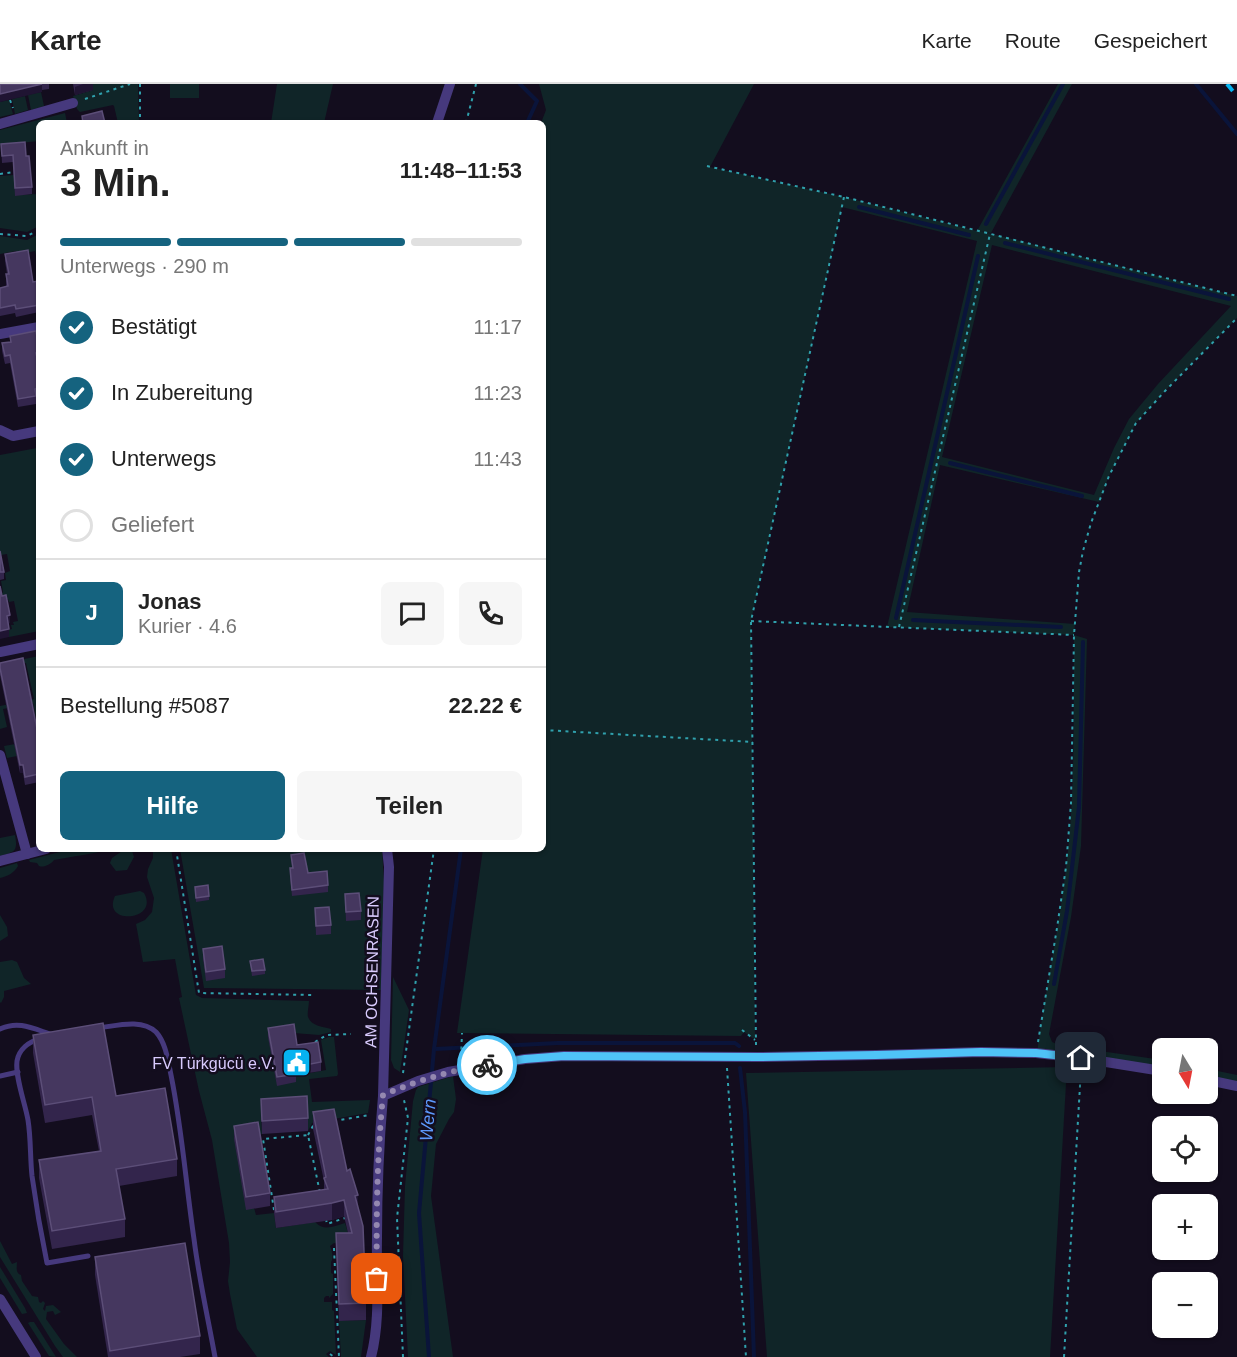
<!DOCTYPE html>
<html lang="de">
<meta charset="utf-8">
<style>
:root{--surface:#fff;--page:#f6f6f6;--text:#222;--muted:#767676;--line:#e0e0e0;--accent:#15637f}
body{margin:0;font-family:Helvetica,sans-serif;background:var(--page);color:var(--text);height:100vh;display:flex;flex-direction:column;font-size:22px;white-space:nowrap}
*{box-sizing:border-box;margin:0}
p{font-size:20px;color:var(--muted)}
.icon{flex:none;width:33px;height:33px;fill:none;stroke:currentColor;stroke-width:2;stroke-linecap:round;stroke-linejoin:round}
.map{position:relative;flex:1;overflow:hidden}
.panel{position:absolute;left:36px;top:36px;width:510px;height:732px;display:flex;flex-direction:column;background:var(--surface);border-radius:9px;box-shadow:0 2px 4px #0004}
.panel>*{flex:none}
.needle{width:39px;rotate:170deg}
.fabs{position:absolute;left:1152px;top:954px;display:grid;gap:12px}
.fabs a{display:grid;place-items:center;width:66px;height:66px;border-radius:9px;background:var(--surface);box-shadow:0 2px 4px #0004;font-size:30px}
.pin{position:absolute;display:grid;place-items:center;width:51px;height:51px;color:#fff;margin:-26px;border-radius:12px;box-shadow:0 3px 9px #0006}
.courier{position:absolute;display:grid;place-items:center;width:60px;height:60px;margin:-30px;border:4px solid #4fc3f7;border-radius:50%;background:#fff;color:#222;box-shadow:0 2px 8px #0007}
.overview em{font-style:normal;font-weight:700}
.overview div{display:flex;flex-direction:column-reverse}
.overview{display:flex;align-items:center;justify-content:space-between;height:102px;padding:0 24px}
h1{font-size:39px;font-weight:700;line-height:45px}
.bar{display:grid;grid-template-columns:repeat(4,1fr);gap:9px 6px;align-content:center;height:72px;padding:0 24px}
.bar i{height:8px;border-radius:4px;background:var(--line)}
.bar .current{background:var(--accent)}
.bar p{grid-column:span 4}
.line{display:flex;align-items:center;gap:15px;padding:0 24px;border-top:2px solid var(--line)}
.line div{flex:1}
.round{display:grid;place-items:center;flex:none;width:63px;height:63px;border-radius:9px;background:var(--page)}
ol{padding:0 24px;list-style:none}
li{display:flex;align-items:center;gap:18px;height:66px}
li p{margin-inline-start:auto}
li .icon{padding:6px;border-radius:50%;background:var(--accent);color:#fff;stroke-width:4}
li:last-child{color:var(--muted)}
li i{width:33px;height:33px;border:3px solid var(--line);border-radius:50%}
.primary-button{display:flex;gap:12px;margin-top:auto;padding:12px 24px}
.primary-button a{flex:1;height:69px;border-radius:9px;background:var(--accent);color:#fff;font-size:24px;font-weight:700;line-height:69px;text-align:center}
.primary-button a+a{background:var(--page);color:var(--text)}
header{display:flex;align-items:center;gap:36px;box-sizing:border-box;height:84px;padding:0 30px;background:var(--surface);border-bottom:2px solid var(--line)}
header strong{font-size:28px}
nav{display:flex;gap:33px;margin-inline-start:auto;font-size:21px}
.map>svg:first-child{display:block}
</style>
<header>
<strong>Karte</strong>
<nav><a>Karte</a><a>Route</a><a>Gespeichert</a></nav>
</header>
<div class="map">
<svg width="1237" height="1273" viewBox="0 0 1237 1273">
<rect width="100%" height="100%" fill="#130d1e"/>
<g fill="#102528" fill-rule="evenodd">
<path d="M92 0H138L139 39H118L114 22 113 21 80 28 77 25 73 12 93 6Z"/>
<rect x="170" y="0" width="29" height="14"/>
<path d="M277 0H333L324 39H271Z"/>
<path d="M539 0H754L710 83 844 113 977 147 1058 0H1072L991 149 980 147 1237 212V234L1165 307 1136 339 1109 392 1099 418 940 381 907 528 1075 540 1074 551 1087 555 1081 762 1071 833 1049 950 1052 958 1059 961 1162 976V986L1037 969C1045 907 1059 846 1066 784 1076 707 1073 629 1074 551L887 543 977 157 842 123 751 537 755 956 744 948 741 952 457 949 483 765H543V39H541L546 26ZM992 161 1231 222 1158 300 1129 335 1114 364 1094 411 942 373Z"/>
<path d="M41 8 44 22 31 26 28 11Z"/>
<path d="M25 12 28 26 15 30 12 15Z"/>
<path d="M9 16 13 30 0 33V18Z"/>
<path d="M65 29 67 39H39V57L0 61V46Z"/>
<path d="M14 91 16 111 39 110V142L27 148 0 144V92Z"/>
<path d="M39 150V185L35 167 17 171 16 167 0 170V152L27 156Z"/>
<path d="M37 364 39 376V547L9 553 8 546 12 545 11 541H14L13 538 18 537 14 517 9 518 8 515 3 516 2 509 3 508 1 497 6 496 5 489 10 487 7 470 1 471 0 469V371Z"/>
<path d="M39 572V664L17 672 7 674 4 662 32 657 31 650 39 648 33 619 3 625 7 643 0 645V622L34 615 26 579 0 584V580Z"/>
<path d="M15 751C18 767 15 768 0 772V754Z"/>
<path d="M71 765H109C91 771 73 772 54 776 51 780 44 784 39 782L37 779 30 778 29 776Z"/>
<path d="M125 765 132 767 134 773 127 786 116 787 110 779 112 774Z"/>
<path d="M153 765H171L196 911 202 914 309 917C309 921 307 929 308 933 311 942 324 943 331 945V948L319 951 294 949 295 992 326 986 321 956 329 953H334L338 990 337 992 309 995 312 1018 370 1016 368 1029 316 1038 312 1039 308 1047 306 1025 261 1029 262 1050 235 1055 256 1131 274 1129 276 1144 315 1138C324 1148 334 1142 345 1139L348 1149 357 1136 362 1135 363 1164 334 1159 330 1162C332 1167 334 1174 331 1178V1189L333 1190V1210L329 1214V1212H326L324 1214V1218H332V1226L334 1227 336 1271 330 1267 326 1270 329 1273H257L237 1245 230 1210 228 1197 230 1178 229 1159 212 1056 199 1007 179 914 182 913 175 875 143 878 136 840 145 836 152 828 154 814 147 793 148 785 153 774Z"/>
<path d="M180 765H382L384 798 381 906 204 904Z"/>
<path d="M17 779 18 782C14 789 8 792 0 794V784Z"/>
<path d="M140 807 144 809C160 837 101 842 115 812Z"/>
<path d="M0 831 7 843 8 852 0 857Z"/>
<path d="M12 876 17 878 24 894 31 900 4 907V913L1 919 0 918V878Z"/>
<path d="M393 893 409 926 400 988 394 984 391 976Z"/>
<path d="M1067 983 1050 1273H767L746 989Z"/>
<path d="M1208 985 1237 991V1002L1208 996Z"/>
<path d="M453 992 456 1015 454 1028 449 1035 436 1060 431 1112 453 1273H408L403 1172 405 1102 413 1017 416 1006 418 1003Z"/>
<path d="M0 1157 12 1180 17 1178C17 1183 15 1189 21 1191L22 1197 32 1212 38 1213 39 1218 41 1219 43 1217 45 1219 43 1225 45 1227 46 1222 53 1221 61 1228 55 1231 53 1227 47 1228 46 1235 64 1260 77 1273H63L55 1262 0 1173Z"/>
<path d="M0 1183 25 1224 27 1229 22 1230 0 1194Z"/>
<path d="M366 1236 361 1273H341L339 1237Z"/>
<path d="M30 1238H34L56 1273 49 1272 28 1239Z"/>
</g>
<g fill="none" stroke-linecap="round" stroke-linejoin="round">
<g stroke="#0a143a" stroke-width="4">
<path d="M520 0 537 17 527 39"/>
<path d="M1196 0 1237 50"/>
<path d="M859 123 969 151"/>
<path d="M986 140 1063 0"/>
<path d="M1005 159 1229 215"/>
<path d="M950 379 1082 412"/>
<path d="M896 534 978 172"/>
<path d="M913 536 1061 543"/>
<path d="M1054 900 1067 827 1079 723 1083 558"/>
<path d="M435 965 558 959H735L739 962"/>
<path d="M740 984 745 1028 754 1273"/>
<path d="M429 1273 419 1129 434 965 461 765"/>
</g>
<g stroke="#30a1ad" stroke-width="2" stroke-dasharray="3 4.5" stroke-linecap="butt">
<path d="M140 0V39"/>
<path d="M85 15 130 0"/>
<path d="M10 16 13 24"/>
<path d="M466 39 476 0"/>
<path d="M707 82 844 113 1237 212"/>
<path d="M0 90 14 88"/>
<path d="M0 150 27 152 39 146"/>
<path d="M751 537 1074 551"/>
<path d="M899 543 990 150"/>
<path d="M543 646 753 658"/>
<path d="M176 765 199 909 312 911"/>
<path d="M742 946 755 956"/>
<path d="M315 958 327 951 351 950"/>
<path d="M1038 958 1057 844 1066 783 1071 719 1074 551 1079 488 1083 467 1091 439 1109 392 1136 339 1165 307 1237 234"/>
<path d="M756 961 751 537 844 113"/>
<path d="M461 973 462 949"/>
<path d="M727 984 746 1273"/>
<path d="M403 989 434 765"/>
<path d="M334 1037 370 1031"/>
<path d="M308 1051 314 1040"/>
<path d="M274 1126 263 1055 308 1051 320 1109"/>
<path d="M326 1135 327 1140 345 1134"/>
<path d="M334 1164 339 1273"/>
<path d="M330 1270 334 1273"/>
<path d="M403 1273 397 1134 408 1034 404 1016"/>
<path d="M1064 1273 1081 985"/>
</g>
<g stroke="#46397d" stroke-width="5">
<path d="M98 944C116 942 141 934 156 948 166 959 168 977 171 991 182 1045 186 1101 194 1155 199 1195 208 1234 215 1273"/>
<path d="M0 945C19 936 34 945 53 951"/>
<path d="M39 955C29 958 19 965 17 977 15 993 25 1019 28 1036 31 1055 30 1073 32 1092 36 1121 41 1150 47 1179L88 1172"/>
<path d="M0 992 18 988"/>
</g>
<g stroke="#46397d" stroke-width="10">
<path d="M437 39 450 0"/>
<path d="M0 40 73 19"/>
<path d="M0 250 39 243"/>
<path d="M0 346 13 352 39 347"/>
<path d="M0 568 39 560"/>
<path d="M0 671 27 770"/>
<path d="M0 777 46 765"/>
<path d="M1208 996 1237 1002"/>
<path d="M383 1012 389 783 387 765"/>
<path d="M0 1215 36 1273"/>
<path d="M371 1273C381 1234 376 1194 377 1154 377 1106 379 1059 383 1012L418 997 448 988 525 975 564 972 758 973 876 971 981 968 1036 969 1081 974 1162 987"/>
</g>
<path stroke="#06b3f0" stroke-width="4" stroke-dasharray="9 8" stroke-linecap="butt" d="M1227 0 1237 12"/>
</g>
<g fill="#33254c">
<path d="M0 0H49V5L42 6V8Z"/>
<path d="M73 0H93V6L75 11Z"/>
<path d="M1 60 26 72 32 103V110L15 112 13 78 2 79Z"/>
<path d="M5 170 33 198 39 197V228L16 233 15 229 0 232V204L6 203V190H7L5 177Z"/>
<path d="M10 252 39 266V277H38L39 283V312H36V320L18 323 10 279 5 280 2 267V259L10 258Z"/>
<path d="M0 467 4 488V495L0 496Z"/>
<path d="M0 579 39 655V698L25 701 23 689H20L0 591Z"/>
<path d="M291 771 308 789 328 801V808L292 812 290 791V784H292Z"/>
<path d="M195 803 209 812V816L196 818Z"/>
<path d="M345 810 361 827V836L346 837Z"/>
<path d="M315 824 331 841V850L316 851Z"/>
<path d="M203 865 225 885V894L206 897 203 874Z"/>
<path d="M250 877 265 886V890L252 892Z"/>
<path d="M268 944 297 961 321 978V987L296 991V998L277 1002 268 953Z"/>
<path d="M33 951 116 1012 177 1075V1092L119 1102 125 1135V1153L52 1165 39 1094V1076L99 1067 92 1031 45 1039 33 969Z"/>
<path d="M261 1015 308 1034V1047L262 1050Z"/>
<path d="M313 1028 347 1087 358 1124 366 1219V1236L339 1237 336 1149H348L344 1132 332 1136 276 1144 274 1129V1113L324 1106V1097L313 1045Z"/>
<path d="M234 1042 270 1109V1122L246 1126 234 1055Z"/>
<path d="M95 1173 200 1252V1270L180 1273H108L95 1191Z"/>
</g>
<g fill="#1f1432">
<path d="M42 0V8L0 18V10Z"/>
<path d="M83 0H93V6L75 11V3Z"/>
<path d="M10 531V539L7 540V532Z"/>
<path d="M9 545V553L0 555V547Z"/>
<rect x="20" y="681" width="3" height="8"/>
<path d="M358 1111V1127L355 1112Z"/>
<path d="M344 1116V1132L332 1136V1119Z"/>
</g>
<g fill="#45375f" stroke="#5c4e78" stroke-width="1.5">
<path d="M0 0H42L0 10Z"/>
<path d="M102 27 105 39H83L82 32Z"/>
<path d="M25 58 26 72H29L32 103 15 104 13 71 2 72 1 60Z"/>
<path d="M28 166 33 198 39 197V221L16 225 15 221 0 224V204L8 202 6 190H9L5 170Z"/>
<path d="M36 247 39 266V269H36L39 283V304L35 305 36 312 18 315 10 271 5 272 2 259 11 258 10 252Z"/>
<path d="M0 467 4 488H0Z"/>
<path d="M0 502 2 512 6 511 10 531 7 532 9 545 0 547Z"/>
<path d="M23 574 39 655V690L25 693 23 681H20L0 584V579Z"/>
<path d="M304 769 308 789 327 787 328 801 292 806 290 784H293L291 771Z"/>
<path d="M208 801 209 812 196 814 195 803Z"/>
<path d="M359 809 361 827 346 828 345 810Z"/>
<path d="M329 823 331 841 316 842 315 824Z"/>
<path d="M222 862 225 885 206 888 203 865Z"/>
<path d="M263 875 265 886 252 887 250 877Z"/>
<path d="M103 939 116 1012 165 1004 177 1075 116 1085 125 1135 52 1147 39 1076 101 1067 92 1013 45 1021 33 951Z"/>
<path d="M294 940 297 961 318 958 321 978 295 983 296 990 277 993 268 944Z"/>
<path d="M307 1012 308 1034 262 1037 261 1015Z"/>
<path d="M334 1025 347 1087 350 1085 358 1111 355 1112 363 1142 366 1219 339 1220 336 1149H352L344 1116 332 1119 276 1128 274 1113 328 1105 324 1094 326 1093 313 1028Z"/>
<path d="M258 1038 270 1109 246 1113 234 1042Z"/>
<path d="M185 1159 200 1252 110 1267 95 1173Z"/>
</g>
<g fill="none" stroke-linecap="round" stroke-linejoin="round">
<path stroke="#9488b0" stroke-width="6" stroke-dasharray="0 10.8" d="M377 1195C376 1134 377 1073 383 1011 420 996 448 987 487 981"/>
<path stroke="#4fc3f7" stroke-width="8" d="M487 981 525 975 564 972 758 973 876 971 981 968 1036 969 1081 974"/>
</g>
<defs>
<symbol id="civic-square" viewBox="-11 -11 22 22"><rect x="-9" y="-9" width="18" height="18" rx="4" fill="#06b3f0" stroke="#130d1e"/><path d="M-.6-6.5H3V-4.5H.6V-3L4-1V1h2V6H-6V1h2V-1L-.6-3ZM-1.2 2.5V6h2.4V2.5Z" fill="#fff"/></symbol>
</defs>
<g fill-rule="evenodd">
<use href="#civic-square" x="280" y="962" width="33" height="33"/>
</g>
<g text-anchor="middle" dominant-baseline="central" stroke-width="5" stroke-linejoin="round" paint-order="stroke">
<g font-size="16" fill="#d9cbfe" stroke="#130d1e">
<text transform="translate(372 888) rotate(-89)">AM OCHSENRASEN</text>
</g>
<g font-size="16" fill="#d9cbfe" stroke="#130d1e" text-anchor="end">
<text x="275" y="979">FV Türkgücü e.V.</text>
</g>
<g font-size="18" font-style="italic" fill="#5c98fb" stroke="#130d1e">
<text transform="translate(428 1036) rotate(-85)">Wern</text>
</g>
</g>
</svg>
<div class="fabs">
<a><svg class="needle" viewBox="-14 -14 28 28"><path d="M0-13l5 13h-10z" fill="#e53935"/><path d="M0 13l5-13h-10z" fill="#767676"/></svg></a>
<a><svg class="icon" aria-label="locate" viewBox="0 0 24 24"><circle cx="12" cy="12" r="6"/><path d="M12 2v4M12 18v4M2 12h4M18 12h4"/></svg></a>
<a>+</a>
<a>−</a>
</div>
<div class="pin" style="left:377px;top:1195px;background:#ea580c"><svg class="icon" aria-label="bag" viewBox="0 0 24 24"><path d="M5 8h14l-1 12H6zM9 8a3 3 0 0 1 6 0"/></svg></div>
<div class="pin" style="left:1081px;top:974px;background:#1f2937"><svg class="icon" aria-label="home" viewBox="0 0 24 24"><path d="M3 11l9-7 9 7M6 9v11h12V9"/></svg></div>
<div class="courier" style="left:487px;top:981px"><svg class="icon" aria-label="bike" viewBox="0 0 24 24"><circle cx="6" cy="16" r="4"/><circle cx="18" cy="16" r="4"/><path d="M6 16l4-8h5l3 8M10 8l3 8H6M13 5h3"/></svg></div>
<section class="panel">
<div class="overview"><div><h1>3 Min.</h1><p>Ankunft in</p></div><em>11:48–11:53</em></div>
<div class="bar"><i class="current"></i><i class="current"></i><i class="current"></i><i></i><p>Unterwegs · 290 m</p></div>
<ol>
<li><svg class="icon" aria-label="check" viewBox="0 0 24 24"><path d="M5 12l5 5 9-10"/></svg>Bestätigt<p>11:17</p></li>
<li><svg class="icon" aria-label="check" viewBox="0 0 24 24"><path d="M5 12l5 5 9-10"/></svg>In Zubereitung<p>11:23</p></li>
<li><svg class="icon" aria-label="check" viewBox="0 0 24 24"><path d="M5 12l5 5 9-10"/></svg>Unterwegs<p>11:43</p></li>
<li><i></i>Geliefert</li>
</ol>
<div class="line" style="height:108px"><b class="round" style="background:var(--accent);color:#fff">J</b><div><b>Jonas</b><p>Kurier · 4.6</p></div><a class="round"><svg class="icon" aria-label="chat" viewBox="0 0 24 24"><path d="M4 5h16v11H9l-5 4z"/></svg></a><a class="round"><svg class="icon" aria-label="phone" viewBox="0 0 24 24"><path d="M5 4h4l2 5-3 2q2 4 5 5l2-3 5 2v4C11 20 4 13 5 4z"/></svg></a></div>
<div class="line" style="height:78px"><div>Bestellung #5087</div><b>22.22 €</b></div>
<div class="primary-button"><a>Hilfe</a><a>Teilen</a></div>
</section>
</div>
